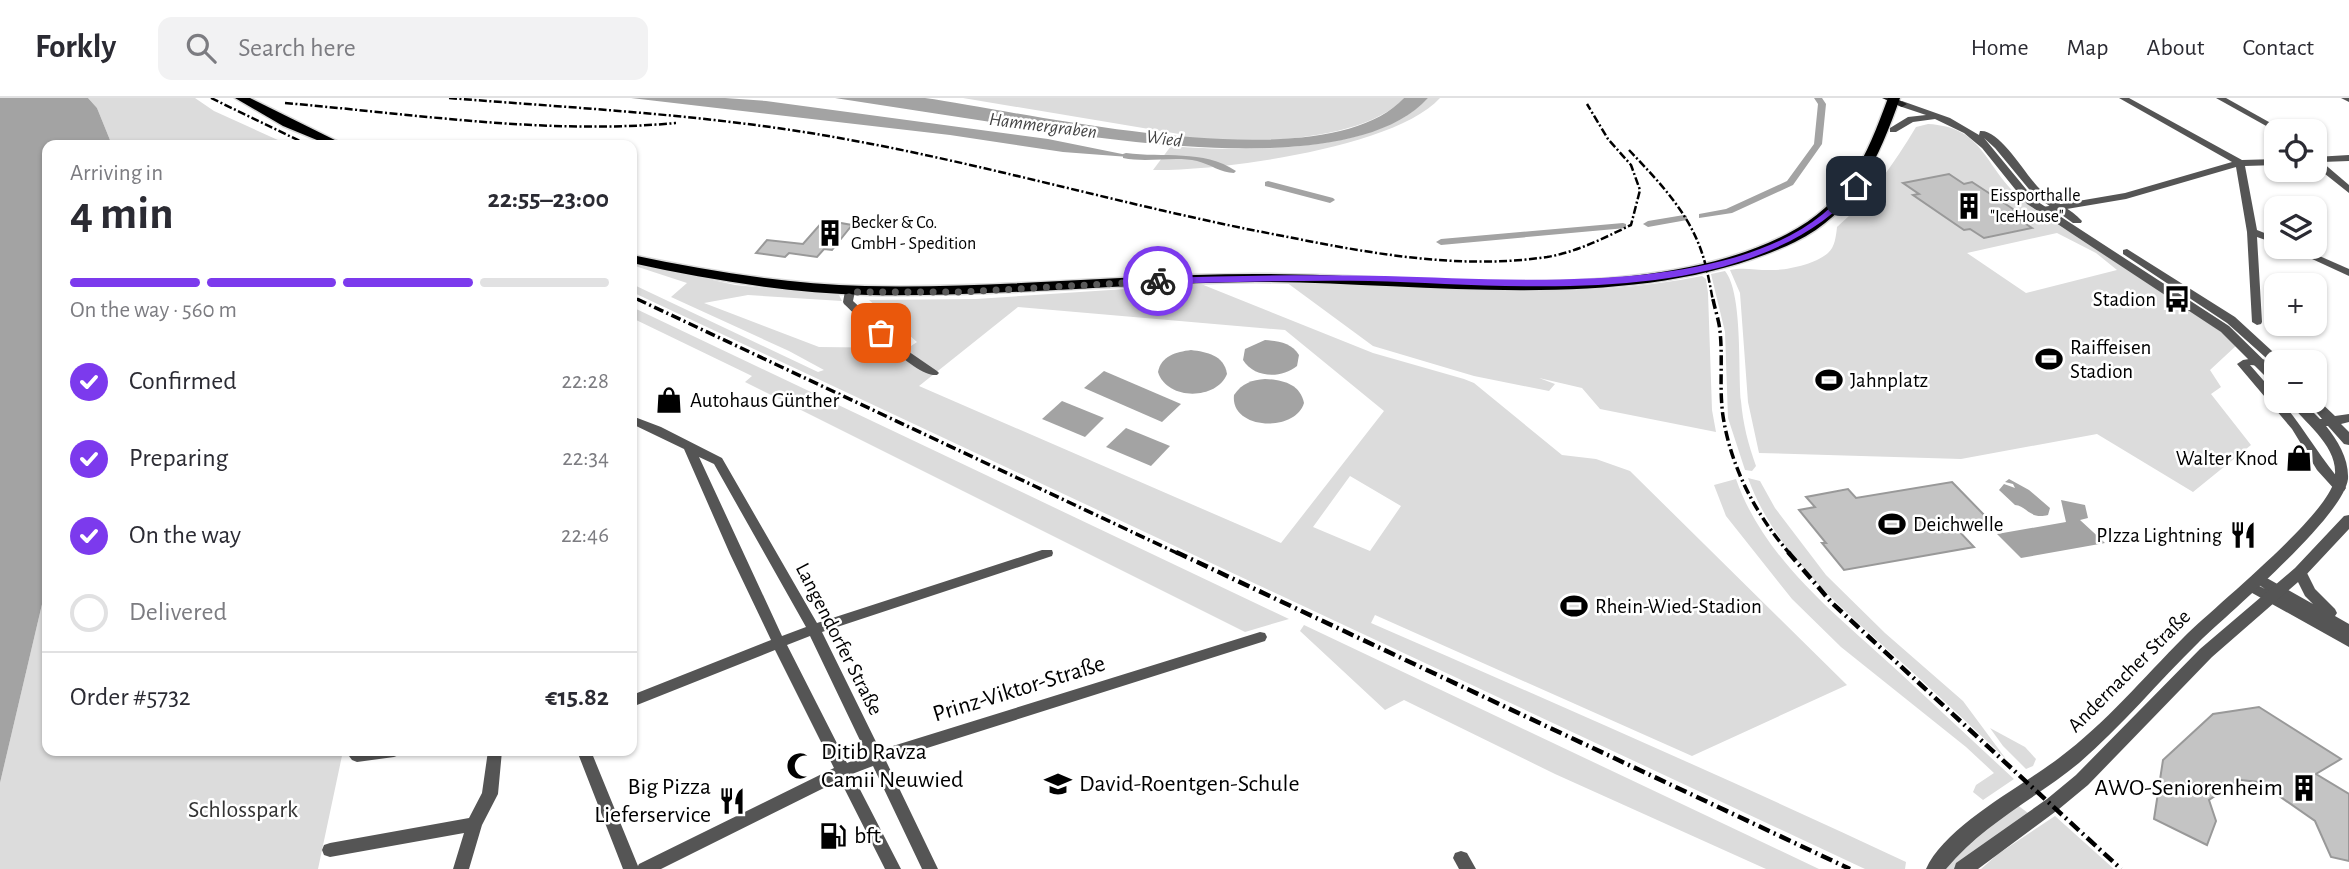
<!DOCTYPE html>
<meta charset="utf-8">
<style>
:root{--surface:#fff;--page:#f2f2f3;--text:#2b2b33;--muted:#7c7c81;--line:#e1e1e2;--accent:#7c3aed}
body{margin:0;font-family:"Alegreya Sans",sans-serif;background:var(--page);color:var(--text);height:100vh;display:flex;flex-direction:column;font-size:26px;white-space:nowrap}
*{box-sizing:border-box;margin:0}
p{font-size:23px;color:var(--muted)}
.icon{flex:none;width:38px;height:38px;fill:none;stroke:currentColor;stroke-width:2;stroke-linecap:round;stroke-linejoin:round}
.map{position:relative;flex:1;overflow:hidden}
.sheet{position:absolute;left:42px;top:42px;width:595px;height:616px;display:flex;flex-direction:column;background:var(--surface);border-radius:14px;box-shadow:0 2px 5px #0004}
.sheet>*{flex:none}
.fabs{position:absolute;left:2264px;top:21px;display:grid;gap:14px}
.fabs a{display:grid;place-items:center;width:63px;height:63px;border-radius:14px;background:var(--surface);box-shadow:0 2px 5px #0004;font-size:35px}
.pin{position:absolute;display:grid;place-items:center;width:60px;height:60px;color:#fff;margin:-30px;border-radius:14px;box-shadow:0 4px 10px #0006}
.courier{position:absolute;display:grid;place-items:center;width:70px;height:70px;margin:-35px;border:5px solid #7c3aed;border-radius:50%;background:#fff;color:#222;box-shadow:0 2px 9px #0007}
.summary em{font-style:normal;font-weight:700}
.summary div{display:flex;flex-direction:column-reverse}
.summary{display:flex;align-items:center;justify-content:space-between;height:119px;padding:0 28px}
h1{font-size:46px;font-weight:700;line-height:52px}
.bar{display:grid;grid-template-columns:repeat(4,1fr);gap:10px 7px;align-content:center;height:84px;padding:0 28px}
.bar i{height:9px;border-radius:5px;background:var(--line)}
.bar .current{background:var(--accent)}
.bar p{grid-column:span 4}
.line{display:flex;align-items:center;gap:18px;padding:0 28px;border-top:2px solid var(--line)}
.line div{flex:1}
ol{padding:0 28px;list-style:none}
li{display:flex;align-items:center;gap:21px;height:77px}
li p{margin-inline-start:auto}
li .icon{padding:7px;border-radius:50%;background:var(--accent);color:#fff;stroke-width:4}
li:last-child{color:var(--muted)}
li i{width:38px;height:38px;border:4px solid var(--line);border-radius:50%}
header{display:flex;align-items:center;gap:42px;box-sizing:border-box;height:98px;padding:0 35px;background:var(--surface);border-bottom:2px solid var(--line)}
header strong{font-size:33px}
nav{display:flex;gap:38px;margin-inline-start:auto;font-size:24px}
.search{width:490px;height:63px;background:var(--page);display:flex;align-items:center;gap:18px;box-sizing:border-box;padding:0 24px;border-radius:14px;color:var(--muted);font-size:26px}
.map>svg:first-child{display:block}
</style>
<header>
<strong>Forkly</strong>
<div class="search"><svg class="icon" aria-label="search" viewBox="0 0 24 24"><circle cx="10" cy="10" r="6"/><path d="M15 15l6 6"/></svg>Search here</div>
<nav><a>Home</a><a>Map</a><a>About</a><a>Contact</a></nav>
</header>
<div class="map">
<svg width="2349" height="771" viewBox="0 0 2349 771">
<rect width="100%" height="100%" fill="#fff"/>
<g fill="#dcdcdc" fill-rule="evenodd">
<path d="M88 0H195L214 13 289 47H112L97 10Z"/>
<path d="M963 0H1404C1362 46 1236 47 1178 39L1179 36Z"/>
<path d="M1428 0H1440C1395 50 1220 73 1153 72L1171 48C1242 54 1377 56 1428 0Z"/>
<path d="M1928 26C1982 29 1983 64 2016 96 2040 119 2072 134 2100 152 2147 182 2193 214 2238 246L2210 272 2221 289 2211 296 2251 347 2193 394 2097 336 1961 361 1759 355 1748 304 1740 195 1730 172C1743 169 1755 172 1769 172 1785 173 1816 166 1828 155 1835 149 1836 138 1837 129 1869 101 1894 66 1916 29ZM2057 135 2096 155 2117 172 2026 195 1967 155Z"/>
<path d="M632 164 735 187 839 197 842 203 748 197 704 205 819 249 908 250 917 244 869 202 976 201 1201 186 1373 255 1464 281 1474 285 1562 357 1596 361 1630 373 1847 587 1692 658 1375 517 1371 525C1550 603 1729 681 1906 764L1905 771H1865L632 194V186L818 274 824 272 789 253 671 199 687 185 632 167ZM1018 209 1285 232 1384 313 1281 445 919 288ZM1350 378 1401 408 1370 453 1313 429Z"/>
<path d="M1725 173C1743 195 1738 273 1741 303 1743 326 1748 346 1756 368L1752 373 1745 372 1728 320 1725 234 1711 176Z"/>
<path d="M1702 178 1706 181 1708 195 1712 312 1716 334 1600 311 1582 290 1539 280 1555 286 1549 293 1474 278 1373 248 1286 184C1423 189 1566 205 1702 178Z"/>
<path d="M632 209 1289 521 1245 534 745 284 752 278 632 220Z"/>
<path d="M1748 380 1760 383 1775 410 1826 477 1885 535 1963 603 2006 661C1974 631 1941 600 1908 570 1849 516 1776 458 1748 380Z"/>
<path d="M1736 381C1764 462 1839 519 1900 575 1938 610 1976 646 2014 681L1983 702 1973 694 1976 687 1994 675 1966 649 1841 549 1792 501 1726 418 1714 387Z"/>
<path d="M47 485V653H343L318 771H0V685Z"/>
<path d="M1304 527 1819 771H1766L1555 676 1404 602 1385 612 1300 533Z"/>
<path d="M1990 630 2025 649 2036 661 2033 668 2026 671 2003 648Z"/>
<path d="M2016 706 2028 715 1955 771H1945L1963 747Z"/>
<path d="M2055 718 2114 771H1981L1998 756Z"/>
</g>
<g fill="#a3a3a3">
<path d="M0 0H88L97 10 112 47H47V485L0 685Z"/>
<path d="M631 0H725L766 3 1048 41 1142 60 1063 54 950 37Z"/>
<path d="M835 0C864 0 896 0 925 0 1033 15 1324 86 1404 0H1428C1352 84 1106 41 1004 26 947 17 891 9 835 0Z"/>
<path d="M1265 242C1279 243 1292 245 1299 257L1297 268C1281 281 1254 280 1243 262L1245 251Z"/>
<path d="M1191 252C1207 254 1224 257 1227 276 1217 302 1167 303 1158 274 1161 258 1176 254 1191 252Z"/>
<path d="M1104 273 1181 306 1162 324 1084 290Z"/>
<path d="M1265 281C1283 282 1300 286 1304 305 1295 335 1230 332 1234 297 1242 285 1252 282 1265 281Z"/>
<path d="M1062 303 1104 320 1085 339 1042 321Z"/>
<path d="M1126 330 1170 348 1151 368 1106 349Z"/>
<path d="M2009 381 2029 392 2050 410 2048 417C2030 422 2027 408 2015 407L1999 392 2004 386 2015 390 2013 386 2005 384Z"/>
<path d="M2061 402 2085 407 2088 420 2080 422 2105 445 2021 460 1997 436 2066 424Z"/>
</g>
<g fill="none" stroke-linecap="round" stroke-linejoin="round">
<g fill="#a3a3a3" fill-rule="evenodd">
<path d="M1814 0H1822L1826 6 1822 46 1793 87 1732 115 1699 120V116L1726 111 1787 83 1814 46 1818 6Z"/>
<path d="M1126 55C1163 60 1203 51 1236 73L1234 75C1221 75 1210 66 1197 63 1175 58 1147 65 1123 60V56Z"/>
<path d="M1268 83 1333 100 1335 102 1330 105 1265 88V84Z"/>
<path d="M1684 117 1687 118V122L1648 129 1643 126 1648 123Z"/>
<path d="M1623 125 1626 126V130L1441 147 1436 144 1441 141Z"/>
</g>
</g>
<g fill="#c4c4c4" stroke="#999" stroke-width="2">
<path d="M1949 76 1964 86 1972 84 1998 101 2016 113 2008 114 2032 130 1984 140 1970 131 1964 132 1913 97 1919 96 1903 85Z"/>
<path d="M824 122 852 127 832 152 824 151 817 159 789 155 785 159 756 155 767 142 803 146Z"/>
<path d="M1952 384 1990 423 1955 429 1974 449 1844 472 1822 445H1826L1799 412 1815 409 1806 399 1848 391 1856 400Z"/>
<path d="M2259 609 2341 661 2316 676 2349 696V763L2331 759 2315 723 2259 684 2240 682 2209 702 2216 723 2207 747 2154 721 2163 662 2213 616Z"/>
</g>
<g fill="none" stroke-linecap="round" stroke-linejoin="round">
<defs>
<g id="primary">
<path d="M235 0H250L345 47H329L283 28Z"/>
<path d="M1888 0H1900C1879 60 1855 115 1795 144 1637 219 1426 184 1256 184 1126 185 997 199 868 197 788 195 710 182 632 165V157C709 173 786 186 865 188 995 191 1125 176 1255 176 1414 175 1644 210 1787 136 1847 105 1866 60 1888 0Z"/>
</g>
</defs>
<use href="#primary" stroke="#dbdbdb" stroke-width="3"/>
<g fill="#555" fill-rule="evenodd">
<path d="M2119 0H2129L2242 62 2277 61V67L2245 68 2257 132 2277 140V146L2257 139 2262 224 2261 226 2257 227 2252 224 2247 134 2236 69 2126 101 2043 115 2038 112 2043 109 2125 95 2232 64Z"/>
<path d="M2216 0H2226L2285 33 2277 34Z"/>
<path d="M2341 0H2349V4Z"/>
<path d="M2349 57V63L2322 64 2349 87V95L2315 68V59Z"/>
<path d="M2286 149H2299L2349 171V178Z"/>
<path d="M850 190 855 193 853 203 902 249 937 273 939 275 937 277C916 280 861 222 844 206L843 204 845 193Z"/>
<path d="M2255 260 2277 264V271L2264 268 2250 267 2277 298V303H2281C2304 330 2320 360 2344 387L2346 390 2344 393H2336L2317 372 2292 331 2237 266 2243 262Z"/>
<path d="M632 318 661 329 722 360 817 525 1042 452H1052L1053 455 1052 458 822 534 880 652 1260 534 1265 535 1267 539 1265 543 886 663 938 771H922L873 668 852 676 901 771H885L840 682 661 771H623L577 653H591L638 768 639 766 834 670 775 552 632 609V597L771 542 730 456 684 351 632 326ZM699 359 714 366 806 529 782 538ZM810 538 867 657 847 665 787 547Z"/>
<path d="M2300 469 2305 471 2315 491 2335 511 2337 515 2335 518 2349 526V549L2245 491 2243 488 2245 485 2250 483 2265 491 2253 483 2251 480 2253 477 2258 475 2313 506 2305 498 2293 474 2295 471Z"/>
<path d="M354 653H401L399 657 394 659 357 664 352 662 349 658Z"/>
<path d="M488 653H502L498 696 482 727 469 771H453L464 735 330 759 324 757 322 752 324 747 330 745 469 720 482 695Z"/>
<path d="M1461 753 1467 755 1476 771H1459L1453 760 1455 755Z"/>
</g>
<g fill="#555" fill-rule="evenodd">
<path d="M1902 3 1950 20 1979 37 1980 33C2001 31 2026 79 2042 93 2055 104 2071 111 2082 123L2081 125H2073L2033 96 1995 50 1984 40 2035 102 2229 228 2277 275V286L2272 285 2221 234 2027 106 1982 50 1964 35 1935 21 1913 24 1896 34H1890V30L1908 19 1926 17 1899 8 1897 6Z"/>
<path d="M2127 151 2235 219 2284 264 2274 267 2227 225 2123 156V152Z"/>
<path d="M2315 299 2335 318 2349 316V324L2341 326 2349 334V347L2344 346 2328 328H2326C2338 343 2349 361 2348 381 2343 419 2230 514 2199 544 2158 584 2122 628 2079 665 2035 701 1983 726 1946 771H1926C1945 728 2021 689 2059 660 2106 625 2143 580 2184 539 2215 508 2326 419 2334 383 2342 350 2305 326 2288 303H2302L2320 321H2322L2307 303H2315Z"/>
<path d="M2349 417V431L2305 478 2212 559 2088 687 2059 711 1978 771H1954L1956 765 2047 701 2076 677 2200 551 2295 470 2344 418Z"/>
</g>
<path fill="#222" fill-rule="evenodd" d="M1882 0H1895L1907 6 1902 9Z"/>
<use href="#primary" fill="#000" fill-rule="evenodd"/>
<g stroke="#000" stroke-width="2.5" stroke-dasharray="8 2.5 2 2.5" stroke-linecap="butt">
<path d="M211 0 308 47"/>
<path d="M449 0C573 10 699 16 822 37 977 63 1128 109 1283 138 1368 155 1459 172 1547 159 1577 154 1604 140 1631 127L1640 92 1631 67 1608 41 1587 6"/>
<path d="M285 5C414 16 546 37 676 25"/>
<path d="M1629 52C1658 83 1688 113 1702 155 1707 170 1710 187 1713 203"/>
<path d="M632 199 641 203"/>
</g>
<g stroke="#000" stroke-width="3.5" stroke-dasharray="10 3.5 2 3.5" stroke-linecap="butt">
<path d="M637 201 1179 456"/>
<path d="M1713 201C1715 212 1719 222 1720 233 1723 261 1719 290 1723 318 1731 370 1756 417 1790 456"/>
</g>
<g stroke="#000" stroke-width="4.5" stroke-dasharray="12 4.5 2 4.5" stroke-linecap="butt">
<path d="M1176 454 1850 771"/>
<path d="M1788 454 1832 505 2121 771"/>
</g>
</g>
<path fill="#7c3aed" d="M1853 87 1861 88C1750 215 1522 187 1370 183 1299 182 1229 184 1158 186L1153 183 1158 180C1234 178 1309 176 1385 178 1511 181 1720 199 1823 116 1834 107 1843 96 1853 87Z"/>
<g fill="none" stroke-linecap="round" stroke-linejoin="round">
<path stroke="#595959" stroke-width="7" stroke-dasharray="0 12.6" d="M881 235 848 204 850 194H962L1158 183"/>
</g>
<defs>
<symbol id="building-bare" viewBox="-9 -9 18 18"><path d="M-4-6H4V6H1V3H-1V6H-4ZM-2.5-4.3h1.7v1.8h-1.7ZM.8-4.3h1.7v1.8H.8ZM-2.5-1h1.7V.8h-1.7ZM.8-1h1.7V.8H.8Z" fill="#000" stroke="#fff" stroke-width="2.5" paint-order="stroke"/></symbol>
<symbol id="bus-bare" viewBox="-9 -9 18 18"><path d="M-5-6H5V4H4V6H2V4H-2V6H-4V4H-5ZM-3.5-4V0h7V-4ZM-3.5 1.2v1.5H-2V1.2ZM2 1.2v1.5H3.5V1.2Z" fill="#000" stroke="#fff" stroke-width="2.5" paint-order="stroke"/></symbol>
<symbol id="stadium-bare" viewBox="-9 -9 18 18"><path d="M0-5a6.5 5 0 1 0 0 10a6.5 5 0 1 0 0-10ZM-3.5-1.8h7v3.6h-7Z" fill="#000" stroke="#fff" stroke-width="2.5" paint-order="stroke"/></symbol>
<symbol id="shop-bare" viewBox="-9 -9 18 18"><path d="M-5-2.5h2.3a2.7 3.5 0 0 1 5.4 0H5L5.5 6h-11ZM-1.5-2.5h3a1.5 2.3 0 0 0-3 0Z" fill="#000" stroke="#fff" stroke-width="2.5" paint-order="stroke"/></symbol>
<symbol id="restaurant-bare" viewBox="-9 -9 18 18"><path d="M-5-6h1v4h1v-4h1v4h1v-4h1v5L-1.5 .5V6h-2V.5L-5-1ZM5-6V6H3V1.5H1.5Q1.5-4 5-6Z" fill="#000" stroke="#fff" stroke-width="2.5" paint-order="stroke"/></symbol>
<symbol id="mosque-bare" viewBox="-9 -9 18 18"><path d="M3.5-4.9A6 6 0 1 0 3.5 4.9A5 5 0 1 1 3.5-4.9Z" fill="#000" stroke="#fff" stroke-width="2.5" paint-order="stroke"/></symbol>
<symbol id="school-bare" viewBox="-9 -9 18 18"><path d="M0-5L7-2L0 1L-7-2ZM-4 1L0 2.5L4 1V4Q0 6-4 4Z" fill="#000" stroke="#fff" stroke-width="2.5" paint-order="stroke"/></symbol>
<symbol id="fuel-bare" viewBox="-9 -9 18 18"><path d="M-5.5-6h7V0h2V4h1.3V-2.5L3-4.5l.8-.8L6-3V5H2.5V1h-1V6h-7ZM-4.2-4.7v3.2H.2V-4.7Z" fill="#000" stroke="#fff" stroke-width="2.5" paint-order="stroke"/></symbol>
</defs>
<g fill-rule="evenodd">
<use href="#building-bare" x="1950" y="89" width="38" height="38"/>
<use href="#building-bare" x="811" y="116" width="38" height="38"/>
<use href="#bus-bare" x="2158" y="182" width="38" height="38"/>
<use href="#stadium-bare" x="2030" y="242" width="38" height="38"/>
<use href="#stadium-bare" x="1810" y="263" width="38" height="38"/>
<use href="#shop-bare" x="650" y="283" width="38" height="38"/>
<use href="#shop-bare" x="2280" y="341" width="38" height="38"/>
<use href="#stadium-bare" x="1873" y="407" width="38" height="38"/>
<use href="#restaurant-bare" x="2224" y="418" width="38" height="38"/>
<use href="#stadium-bare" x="1555" y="489" width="38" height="38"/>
<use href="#mosque-bare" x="781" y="649" width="38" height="38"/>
<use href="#school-bare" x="1039" y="667" width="38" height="38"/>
<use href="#building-bare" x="2285" y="671" width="38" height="38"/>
<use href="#restaurant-bare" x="713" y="684" width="38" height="38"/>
<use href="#fuel-bare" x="814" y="719" width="38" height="38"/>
</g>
<g text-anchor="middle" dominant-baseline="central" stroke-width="5" stroke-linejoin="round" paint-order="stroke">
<g font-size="18" fill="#000" stroke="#fff" text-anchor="start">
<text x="1990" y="98">Eissporthalle<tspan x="1990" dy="21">"IceHouse"</tspan></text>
<text x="851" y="125">Becker &amp; Co.<tspan x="851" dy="21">GmbH - Spedition</tspan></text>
</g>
<g font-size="19" font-style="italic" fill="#444" stroke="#fff">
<text transform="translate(1043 28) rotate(7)">Hammergraben</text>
<text transform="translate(1164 41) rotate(8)">Wied</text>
</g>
<g font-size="21" fill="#000" stroke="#fff" text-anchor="start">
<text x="2156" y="201" text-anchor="end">Stadion</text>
<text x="2070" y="249">Raiffeisen<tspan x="2070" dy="24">Stadion</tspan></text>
<text x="1850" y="282">Jahnplatz</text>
<text x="690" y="302">Autohaus Günther</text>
<text x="2278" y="360" text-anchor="end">Walter Knod</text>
<text x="1913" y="426">Deichwelle</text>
<text x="2222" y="437" text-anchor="end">PIzza Lightning</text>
<text x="1595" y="508">Rhein-Wied-Stadion</text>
</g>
<g font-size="21" fill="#000" stroke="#fff">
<text transform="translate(839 541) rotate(63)">Langendorfer Straße</text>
<text transform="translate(2129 573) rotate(-45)">Andernacher Straße</text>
</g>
<g font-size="24" fill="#000" stroke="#fff">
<text transform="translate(1019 591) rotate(-17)">Prinz-Viktor-Straße</text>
</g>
<g font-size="24" fill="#000" stroke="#fff" text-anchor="start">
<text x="821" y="654">Ditib Ravza<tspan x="821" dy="28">Camii Neuwied</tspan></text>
<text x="1079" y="686">David-Roentgen-Schule</text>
<text x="711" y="689" text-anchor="end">Big Pizza<tspan x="711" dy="28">Lieferservice</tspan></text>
<text x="2283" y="690" text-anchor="end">AWO-Seniorenheim</text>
<text x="854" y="738">bft</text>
</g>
<g font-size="24" fill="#333" stroke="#fff">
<text x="243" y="712">Schlosspark</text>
</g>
</g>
</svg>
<div class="fabs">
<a><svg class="icon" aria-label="locate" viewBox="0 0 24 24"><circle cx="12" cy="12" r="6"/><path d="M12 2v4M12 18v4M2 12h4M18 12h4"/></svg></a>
<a><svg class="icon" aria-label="layers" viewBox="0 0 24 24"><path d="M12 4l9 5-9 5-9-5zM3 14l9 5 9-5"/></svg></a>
<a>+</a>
<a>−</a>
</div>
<div class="pin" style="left:881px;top:235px;background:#ea580c"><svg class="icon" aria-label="bag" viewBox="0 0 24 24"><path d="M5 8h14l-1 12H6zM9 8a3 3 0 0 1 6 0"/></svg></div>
<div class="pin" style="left:1856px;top:88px;background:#1f2937"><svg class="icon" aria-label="home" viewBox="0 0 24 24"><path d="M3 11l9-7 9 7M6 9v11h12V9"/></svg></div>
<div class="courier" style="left:1158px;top:183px"><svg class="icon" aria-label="bike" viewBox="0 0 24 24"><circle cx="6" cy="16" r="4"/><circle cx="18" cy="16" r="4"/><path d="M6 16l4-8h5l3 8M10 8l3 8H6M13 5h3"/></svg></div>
<section class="sheet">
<div class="summary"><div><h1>4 min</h1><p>Arriving in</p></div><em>22:55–23:00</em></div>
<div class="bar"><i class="current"></i><i class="current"></i><i class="current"></i><i></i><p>On the way · 560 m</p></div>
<ol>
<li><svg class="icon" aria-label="check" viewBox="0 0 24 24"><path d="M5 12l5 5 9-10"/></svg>Confirmed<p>22:28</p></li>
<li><svg class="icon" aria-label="check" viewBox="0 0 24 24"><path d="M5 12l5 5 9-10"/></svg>Preparing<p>22:34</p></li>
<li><svg class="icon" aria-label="check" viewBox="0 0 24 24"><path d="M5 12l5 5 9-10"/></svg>On the way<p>22:46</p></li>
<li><i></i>Delivered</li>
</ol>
<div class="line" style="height:91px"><div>Order #5732</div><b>€15.82</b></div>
</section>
</div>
